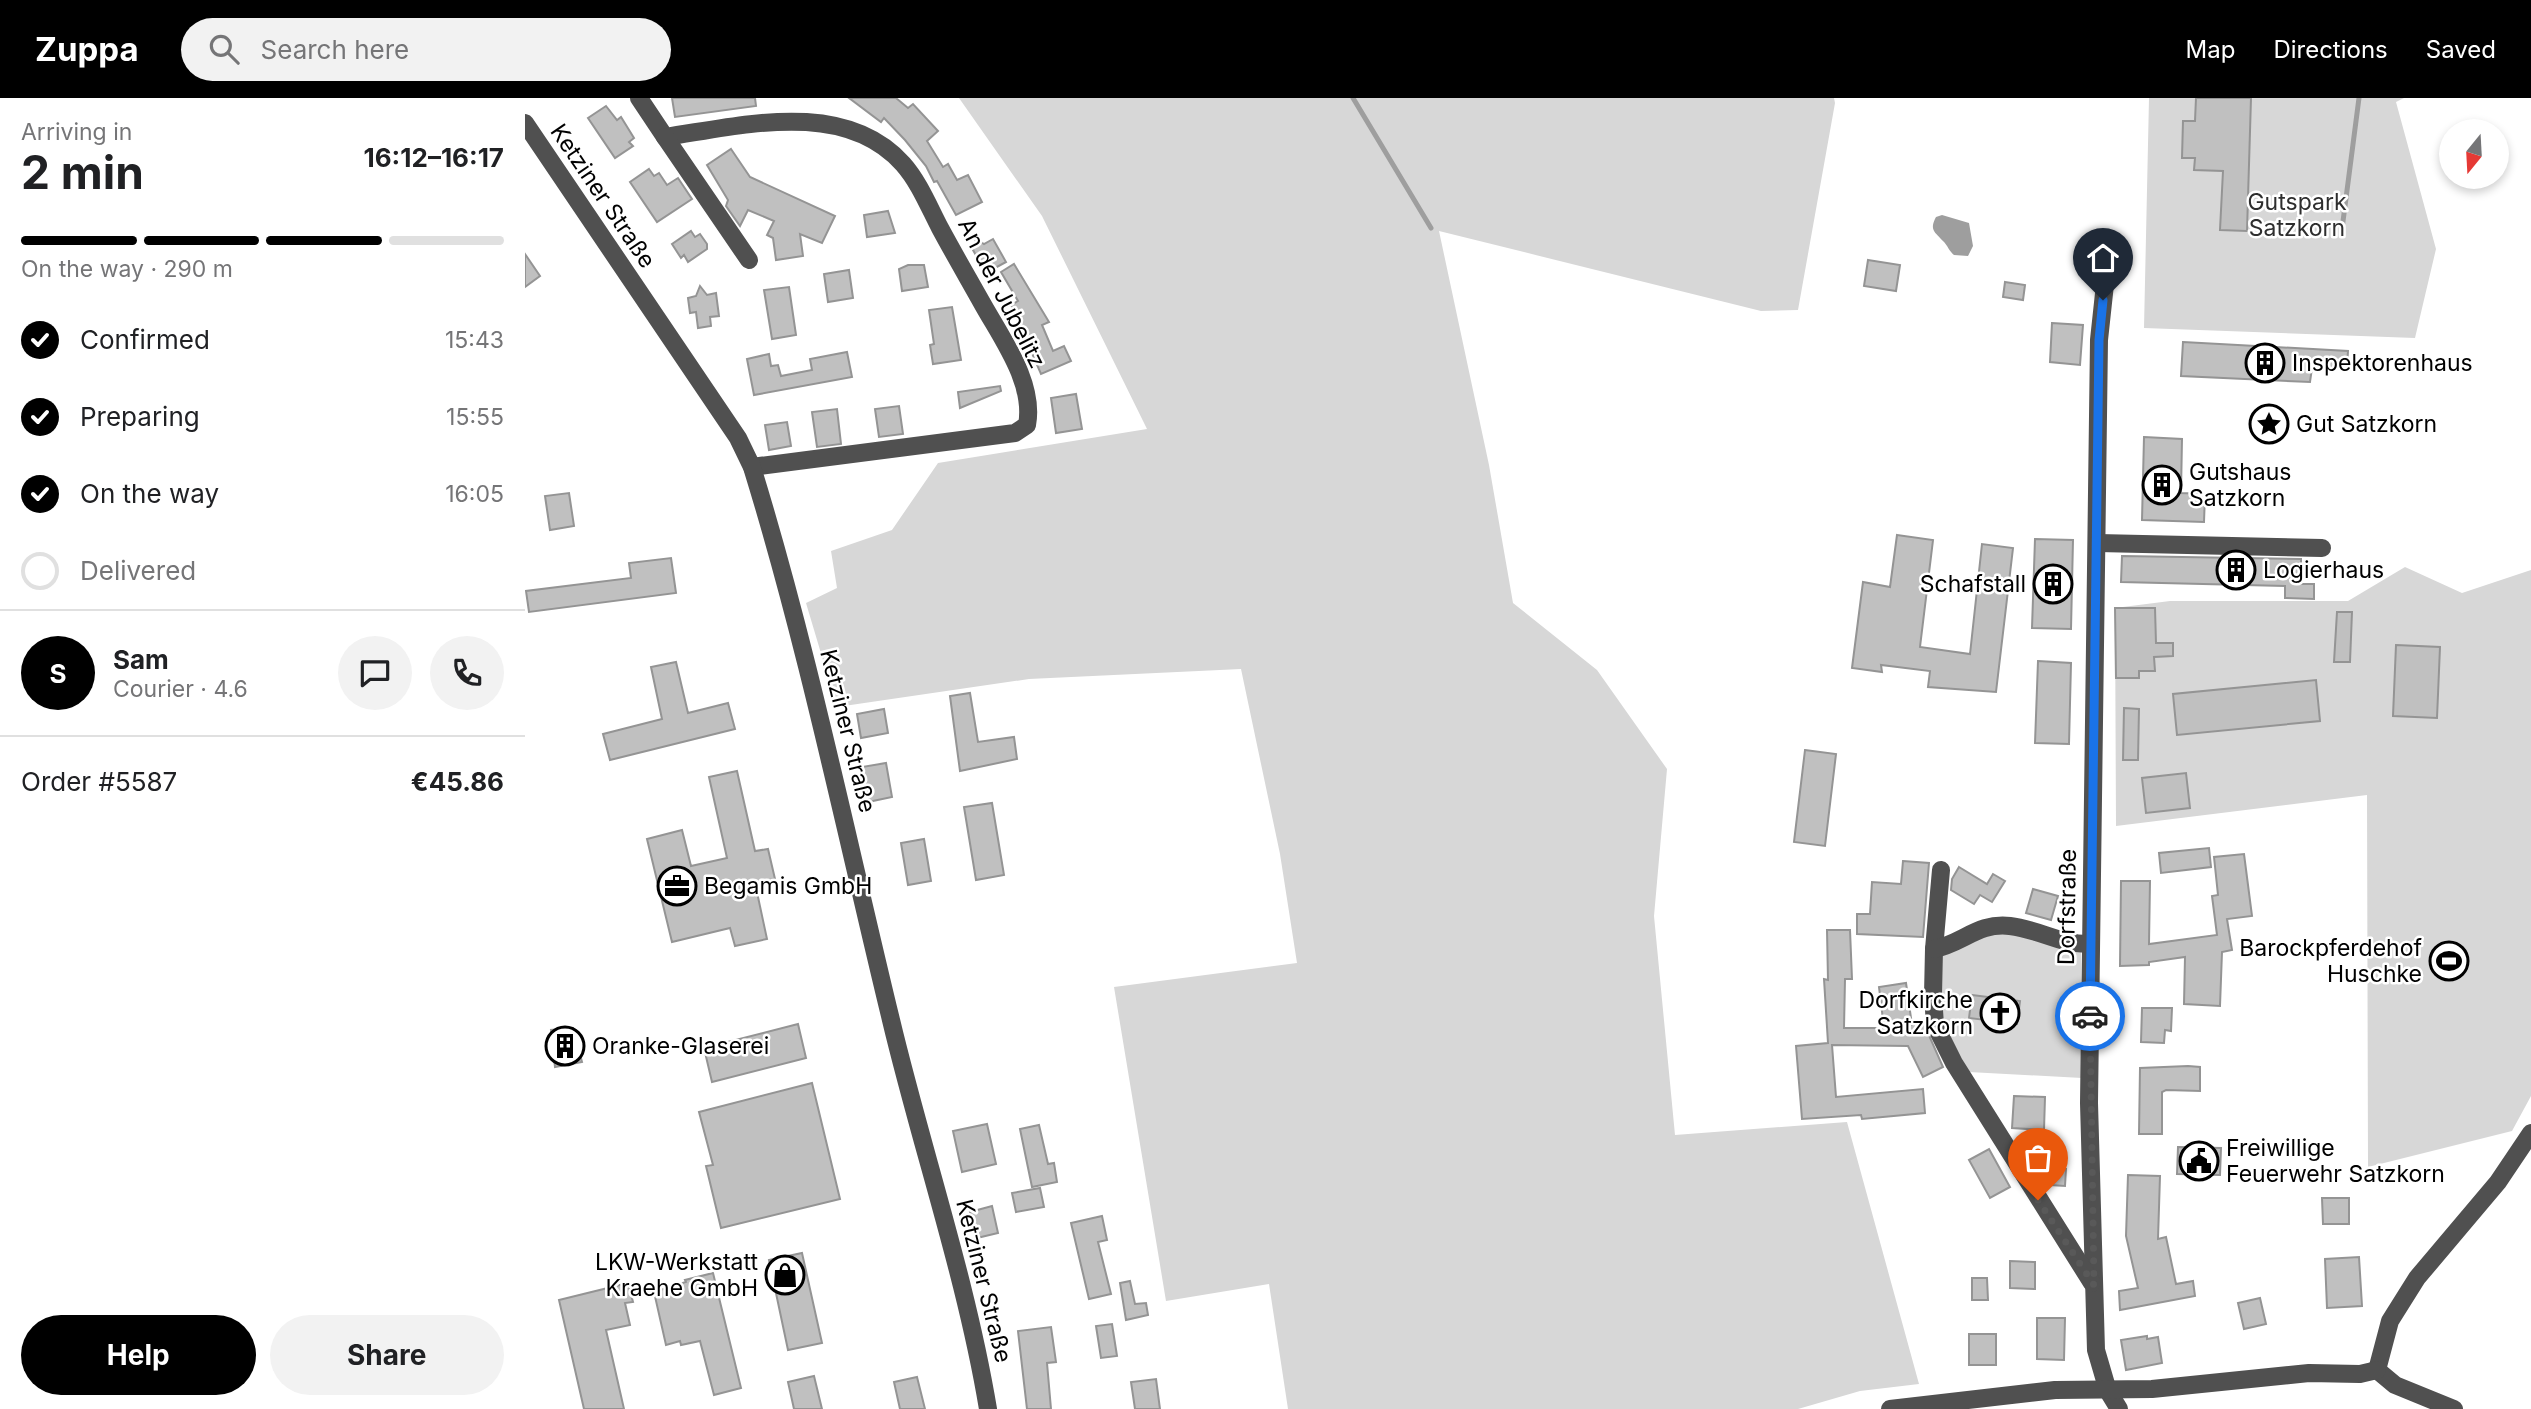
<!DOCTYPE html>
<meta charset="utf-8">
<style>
:root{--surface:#fff;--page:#f2f2f2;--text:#202124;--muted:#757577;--line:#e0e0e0;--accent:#000}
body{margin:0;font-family:Inter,sans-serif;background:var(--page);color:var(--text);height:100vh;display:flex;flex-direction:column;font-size:26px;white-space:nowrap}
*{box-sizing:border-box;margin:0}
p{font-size:23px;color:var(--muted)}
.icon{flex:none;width:38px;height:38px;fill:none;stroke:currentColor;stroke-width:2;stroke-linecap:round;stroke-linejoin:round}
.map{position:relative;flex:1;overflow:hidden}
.side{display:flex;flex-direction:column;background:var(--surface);width:525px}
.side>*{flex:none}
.needle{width:46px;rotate:198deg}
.buttons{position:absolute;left:1914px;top:21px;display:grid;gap:14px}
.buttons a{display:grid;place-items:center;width:70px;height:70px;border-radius:50%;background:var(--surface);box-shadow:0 4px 10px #0003;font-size:35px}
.pin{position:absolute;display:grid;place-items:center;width:60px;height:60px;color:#fff;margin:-72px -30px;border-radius:50% 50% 50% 0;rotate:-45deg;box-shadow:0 0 7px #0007}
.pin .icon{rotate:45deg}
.courier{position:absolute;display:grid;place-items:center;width:70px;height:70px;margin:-35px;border:5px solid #1a73e8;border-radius:50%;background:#fff;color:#222;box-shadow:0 2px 9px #0007}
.summary em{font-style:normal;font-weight:700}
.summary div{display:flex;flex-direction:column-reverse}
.summary{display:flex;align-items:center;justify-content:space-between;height:119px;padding:0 21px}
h1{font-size:46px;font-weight:700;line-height:52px}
.bar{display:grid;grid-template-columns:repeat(4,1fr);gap:10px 7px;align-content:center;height:84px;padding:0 21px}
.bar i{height:9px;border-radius:5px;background:var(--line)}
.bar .current{background:var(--accent)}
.bar p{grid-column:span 4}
.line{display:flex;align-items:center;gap:18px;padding:0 21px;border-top:2px solid var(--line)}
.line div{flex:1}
.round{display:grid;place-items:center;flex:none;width:74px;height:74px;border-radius:37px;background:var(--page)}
ol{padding:0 21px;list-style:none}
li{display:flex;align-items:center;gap:21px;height:77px}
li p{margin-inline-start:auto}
li .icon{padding:7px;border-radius:50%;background:var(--accent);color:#fff;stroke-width:4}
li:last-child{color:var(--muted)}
li i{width:38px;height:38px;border:4px solid var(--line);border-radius:50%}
.action{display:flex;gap:14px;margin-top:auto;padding:14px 21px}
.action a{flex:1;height:80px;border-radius:42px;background:var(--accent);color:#fff;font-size:28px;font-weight:700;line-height:80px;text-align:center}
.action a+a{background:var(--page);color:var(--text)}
header{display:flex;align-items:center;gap:42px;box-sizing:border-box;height:98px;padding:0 35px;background:var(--accent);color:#fff}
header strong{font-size:33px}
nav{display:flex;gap:38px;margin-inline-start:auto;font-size:24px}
.search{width:490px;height:63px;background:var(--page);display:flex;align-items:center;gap:18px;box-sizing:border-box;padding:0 24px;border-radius:38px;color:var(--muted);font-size:26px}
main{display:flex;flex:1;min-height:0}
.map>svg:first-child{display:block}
</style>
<header>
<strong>Zuppa</strong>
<div class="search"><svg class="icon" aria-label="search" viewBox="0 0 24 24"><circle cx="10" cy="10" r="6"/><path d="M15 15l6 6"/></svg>Search here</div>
<nav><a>Map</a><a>Directions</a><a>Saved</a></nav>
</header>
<main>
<section class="side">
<div class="summary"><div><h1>2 min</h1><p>Arriving in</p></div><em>16:12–16:17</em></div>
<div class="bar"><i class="current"></i><i class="current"></i><i class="current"></i><i></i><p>On the way · 290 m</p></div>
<ol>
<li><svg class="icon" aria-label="check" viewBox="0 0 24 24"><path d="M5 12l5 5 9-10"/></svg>Confirmed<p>15:43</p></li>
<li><svg class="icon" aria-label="check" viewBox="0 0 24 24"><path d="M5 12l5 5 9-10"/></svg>Preparing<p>15:55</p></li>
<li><svg class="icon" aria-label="check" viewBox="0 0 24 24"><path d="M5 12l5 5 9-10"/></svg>On the way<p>16:05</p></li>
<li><i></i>Delivered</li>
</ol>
<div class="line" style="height:126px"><b class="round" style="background:var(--accent);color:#fff">S</b><div><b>Sam</b><p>Courier · 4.6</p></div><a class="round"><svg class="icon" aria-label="chat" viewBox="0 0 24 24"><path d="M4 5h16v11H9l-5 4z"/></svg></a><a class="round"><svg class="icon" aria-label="phone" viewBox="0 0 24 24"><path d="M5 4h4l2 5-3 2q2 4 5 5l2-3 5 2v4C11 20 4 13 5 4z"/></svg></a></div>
<div class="line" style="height:91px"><div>Order #5587</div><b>€45.86</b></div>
<div class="action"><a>Help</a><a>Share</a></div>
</section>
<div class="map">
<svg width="2006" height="1311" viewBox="0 0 2006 1311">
<rect width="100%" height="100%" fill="#fff"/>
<g fill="#d7d7d7">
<path d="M434 0H1309L1310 5 1273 212 1236 213 914 133 964 367 988 505 1072 572 1142 671 1129 818 1150 1037 1322 1024 1394 1286 1335 1293 1273 1311H763L744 1186 641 1203 589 889 772 865 755 756 716 571 504 581 312 609 281 505 312 490 306 453 367 432 413 365 622 331 517 118Z"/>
<path d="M1624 0H1879L1871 4 1911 151 1890 240 1619 230Z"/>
<path d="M1880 469 1937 495 2006 472V998L1987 1033 1843 1069 1842 697 1591 728 1590 510 1645 503H1823Z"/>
<path d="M1484 833 1556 854 1557 980 1444 974 1418 925 1413 860 1444 841Z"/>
</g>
<path fill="#9e9e9e" d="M1417 117 1444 125 1448 148 1443 158 1429 157C1424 153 1423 148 1418 143 1410 134 1404 132 1411 119Z"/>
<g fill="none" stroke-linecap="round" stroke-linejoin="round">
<g stroke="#9e9e9e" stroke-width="5">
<path d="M828 0 906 130"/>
<path d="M1817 131 1834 0"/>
</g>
</g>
<g fill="#c0c0c0" stroke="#949494" stroke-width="2">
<path d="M147 0H230L231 8 150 19Z"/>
<path d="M324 0H371L383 10 388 6 413 33 402 43 418 69 423 66 432 82 443 77 457 104 431 117 412 83 409 84 401 68 380 42 359 20 356 24Z"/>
<path d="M1671 0H1726L1722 133 1695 132 1698 73 1669 72 1670 60H1657L1658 23H1670Z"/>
<path d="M81 8 92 22 96 19 109 40 104 44 108 48 90 60 63 20Z"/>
<path d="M206 51 225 79 310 118 297 145 275 136 278 158 251 162 248 140 242 137 249 123 223 112 215 128 201 108 203 102 182 67Z"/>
<path d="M124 71 129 78 134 75 142 87 153 80 167 101 132 124 105 84Z"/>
<path d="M363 113 370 135 342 139 339 117Z"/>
<path d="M166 133 170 139 175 136 182 146V151L163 164 159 157 156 160 147 146Z"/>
<path d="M451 141 459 146 468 141 481 164 461 175 448 152Z"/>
<path d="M0 156 15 178 0 189Z"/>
<path d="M1343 162 1375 167 1371 193 1339 188Z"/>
<path d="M489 166 524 224 517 227 528 253 539 248 546 263 516 276 486 207 493 203 476 174Z"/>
<path d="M383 167H399L403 189 377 193 374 171Z"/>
<path d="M324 172 328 200 303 204 299 176Z"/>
<path d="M1480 184 1500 187 1498 202 1478 199Z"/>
<path d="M175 188 182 197 191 195 194 218 185 219 186 228 173 230 171 214 165 215 163 200 171 198Z"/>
<path d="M264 189 271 237 247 241 239 192Z"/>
<path d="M427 209 436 262 408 266 405 247 409 246 404 212Z"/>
<path d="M1527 225 1558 227 1555 267 1525 264Z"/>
<path d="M1658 244 1823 253 1822 269 1787 270 1785 284 1656 278Z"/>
<path d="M322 254 327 279 229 297 222 261 244 256 246 268 253 267 256 278 287 272 285 261Z"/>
<path d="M475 288 476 293 435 310 433 294Z"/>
<path d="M551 296 557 331 531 335 526 300Z"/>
<path d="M374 308 378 336 354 339 350 311Z"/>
<path d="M312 311 316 346 292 349 287 314Z"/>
<path d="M262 324 266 348 244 352 240 327Z"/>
<path d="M1619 339 1657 341 1656 395 1680 396 1679 424 1617 422Z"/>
<path d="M44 395 49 428 25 432 20 398Z"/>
<path d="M1372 437 1408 442 1395 549 1445 556 1457 446 1488 450 1471 594 1403 589 1405 573 1356 567 1357 574 1327 570 1338 484 1365 489Z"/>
<path d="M1510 441 1548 442 1546 531 1507 530Z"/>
<path d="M1597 458 1776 461V486H1789V501L1760 500V488L1596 484Z"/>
<path d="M146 460 151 495 4 514 1 493 106 480 104 465Z"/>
<path d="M1590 510H1630L1631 545H1648V558L1629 559 1630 573H1614V580H1591Z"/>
<path d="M1812 514H1827L1825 564H1809Z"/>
<path d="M1871 547 1915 549 1912 620 1868 618Z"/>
<path d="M1513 563 1546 565 1544 646 1510 645Z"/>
<path d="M151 564 163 615 203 605 210 631 85 662 78 636 137 621 126 569Z"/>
<path d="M1791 582 1795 623 1652 637 1648 596Z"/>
<path d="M445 595 453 644 489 639 492 661 435 673 425 598Z"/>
<path d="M1599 610 1614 611 1613 662H1598Z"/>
<path d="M359 611 363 635 336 640 332 616Z"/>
<path d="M1280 652 1311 656 1300 748 1269 744Z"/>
<path d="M361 665 367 699 343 704 337 669Z"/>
<path d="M212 673 230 753 243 751 250 781 230 785 242 841 210 848 205 830 147 844 122 741 157 732 166 768 202 760 184 679Z"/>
<path d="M1661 675 1665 710 1621 715 1617 680Z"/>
<path d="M467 705 479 777 451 782 439 709Z"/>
<path d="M399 741 406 783 383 787 376 745Z"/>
<path d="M1684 750 1686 769 1636 775 1634 755Z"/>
<path d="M1719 756 1727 818 1702 821 1707 852 1697 854 1695 908 1659 906 1660 859 1624 864V867L1595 868 1596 783H1625L1624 846 1692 837 1687 798 1693 797 1689 759Z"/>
<path d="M1378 763 1404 765 1398 839 1332 836V816H1345L1347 784 1376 786Z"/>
<path d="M1434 769 1462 786 1468 776 1480 783 1467 804 1455 797 1449 806 1426 792 1427 781Z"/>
<path d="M1508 791 1533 798 1526 822 1501 815Z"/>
<path d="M1302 832H1325L1327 881H1320L1319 930H1359L1354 889 1381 885 1387 927 1399 926 1418 969 1398 979 1383 948 1307 947 1311 999 1398 991 1400 1015 1337 1021 1336 1017 1277 1021 1271 948 1303 945 1299 881 1303 882Z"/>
<path d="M1447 897 1495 903 1492 926 1444 920Z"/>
<path d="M1617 910H1647L1646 933 1640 932 1639 945 1616 944Z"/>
<path d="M273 926 281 960 187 984 179 950Z"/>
<path d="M48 930 57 964 30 969 26 932Z"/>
<path d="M1663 968 1675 969V993L1641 992 1637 994V1036H1614L1615 970Z"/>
<path d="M287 985 315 1101 196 1130 181 1068 188 1067 174 1014Z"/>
<path d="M1489 998 1520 999 1519 1032 1487 1030Z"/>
<path d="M462 1026 471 1066 437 1074 428 1033Z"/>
<path d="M514 1027 523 1066 529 1065 532 1084 507 1089 495 1031Z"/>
<path d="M1653 1049 1696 1050 1695 1077 1652 1076Z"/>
<path d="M1464 1051 1485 1089 1465 1100 1444 1062Z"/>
<path d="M1526 1070 1541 1071 1540 1088 1525 1087Z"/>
<path d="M1603 1077 1635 1078 1633 1141 1641 1139 1651 1186 1668 1183 1670 1198 1595 1212 1594 1193 1613 1190 1601 1138Z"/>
<path d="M515 1090 519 1109 491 1114 487 1095Z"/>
<path d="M1797 1100H1824V1126H1798Z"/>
<path d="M467 1108 473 1135 452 1140 445 1114Z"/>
<path d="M577 1118 582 1142 573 1144 586 1196 564 1201 546 1125Z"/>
<path d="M277 1155 297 1245 263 1252 244 1162Z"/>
<path d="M1834 1159 1837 1208 1802 1210 1800 1161Z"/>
<path d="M1485 1163 1510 1164V1191L1485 1190Z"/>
<path d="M188 1175 216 1290 189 1297 175 1243 156 1247 155 1243 141 1247 129 1194 161 1184 160 1182Z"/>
<path d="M1447 1180H1462L1463 1202H1447Z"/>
<path d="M605 1183 610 1206 621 1205 623 1217 601 1222 595 1185Z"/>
<path d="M103 1185 108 1204 100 1205 105 1227 81 1232 99 1311H59L34 1202Z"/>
<path d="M1735 1200 1741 1226 1719 1231 1713 1205Z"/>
<path d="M1512 1220H1540L1539 1262 1512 1261Z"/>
<path d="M587 1226 592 1258 576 1260 571 1228Z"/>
<path d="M526 1229 531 1264 522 1265 526 1311H502L493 1233Z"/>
<rect x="1444" y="1236" width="27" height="31"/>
<path d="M1622 1238V1241L1633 1239 1637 1265 1601 1272 1596 1242Z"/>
<path d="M289 1278 297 1311H269L263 1284Z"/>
<path d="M392 1279 400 1311H375L369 1284Z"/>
<path d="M631 1281 635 1311H610L606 1284Z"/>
</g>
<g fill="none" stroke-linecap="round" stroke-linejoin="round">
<g stroke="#505050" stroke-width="18">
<path d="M114 0 140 39C216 28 319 0 378 66 394 84 404 109 415 130 429 156 443 180 457 205 477 241 510 285 502 327L490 335 227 369"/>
<path d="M0 25 213 340 227 369C283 551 321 737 366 922 397 1052 441 1179 463 1311"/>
<path d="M140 39 224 162"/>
<path d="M1584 149 1574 242 1564 1005 1571 1252 1583 1293 1594 1311"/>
<path d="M1573 445 1797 450"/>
<path d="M1416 772 1409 851 1408 897 1410 927 1429 965 1567 1185"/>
<path d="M1409 851C1437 846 1453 824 1485 828 1513 831 1537 847 1565 846"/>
<path d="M1852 1272 1865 1223 1892 1180 1973 1084 2006 1035"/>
<path d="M1852 1272 1870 1287 1929 1311"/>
<path d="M1365 1311 1530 1292 1627 1291 1784 1275 1835 1276 1852 1272"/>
</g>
</g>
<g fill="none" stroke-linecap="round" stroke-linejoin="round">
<path stroke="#595959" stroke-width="7" stroke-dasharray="0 12.6" d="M1513 1102 1569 1187 1565 918"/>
<path stroke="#1a73e8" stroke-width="9" d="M1565 918 1574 242 1578 202"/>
</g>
<defs>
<symbol id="building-ring" viewBox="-11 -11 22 22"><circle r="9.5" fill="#fff" stroke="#000" stroke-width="1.5"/><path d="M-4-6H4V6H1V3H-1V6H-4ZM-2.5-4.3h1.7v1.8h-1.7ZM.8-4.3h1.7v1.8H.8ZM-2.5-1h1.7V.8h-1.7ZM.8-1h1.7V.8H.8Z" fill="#000"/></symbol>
<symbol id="sight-ring" viewBox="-11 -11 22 22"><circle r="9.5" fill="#fff" stroke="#000" stroke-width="1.5"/><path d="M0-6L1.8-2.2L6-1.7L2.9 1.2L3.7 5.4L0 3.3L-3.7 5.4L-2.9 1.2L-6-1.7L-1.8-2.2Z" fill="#000"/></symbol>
<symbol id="office-ring" viewBox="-11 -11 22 22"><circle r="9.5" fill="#fff" stroke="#000" stroke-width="1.5"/><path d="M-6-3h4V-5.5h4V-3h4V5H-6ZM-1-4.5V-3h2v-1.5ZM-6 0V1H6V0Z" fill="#000"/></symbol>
<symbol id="stadium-ring" viewBox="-11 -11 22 22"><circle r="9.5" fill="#fff" stroke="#000" stroke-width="1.5"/><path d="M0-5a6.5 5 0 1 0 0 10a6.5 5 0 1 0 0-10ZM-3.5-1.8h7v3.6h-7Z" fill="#000"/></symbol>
<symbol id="church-ring" viewBox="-11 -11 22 22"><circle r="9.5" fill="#fff" stroke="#000" stroke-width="1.5"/><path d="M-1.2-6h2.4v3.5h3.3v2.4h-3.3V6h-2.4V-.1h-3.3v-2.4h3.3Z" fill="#000"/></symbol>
<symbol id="civic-ring" viewBox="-11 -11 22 22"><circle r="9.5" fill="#fff" stroke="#000" stroke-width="1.5"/><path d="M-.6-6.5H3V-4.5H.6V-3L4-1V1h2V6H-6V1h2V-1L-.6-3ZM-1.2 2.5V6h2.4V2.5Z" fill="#000"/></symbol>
<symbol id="shop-ring" viewBox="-11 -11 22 22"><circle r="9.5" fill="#fff" stroke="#000" stroke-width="1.5"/><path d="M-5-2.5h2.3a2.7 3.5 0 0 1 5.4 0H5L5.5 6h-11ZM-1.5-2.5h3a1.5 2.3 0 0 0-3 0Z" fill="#000"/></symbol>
</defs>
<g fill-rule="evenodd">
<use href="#building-ring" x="1718" y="243" width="44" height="44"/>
<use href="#sight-ring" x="1722" y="304" width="44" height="44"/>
<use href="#building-ring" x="1615" y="365" width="44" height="44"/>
<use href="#building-ring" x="1689" y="450" width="44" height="44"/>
<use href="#building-ring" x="1506" y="464" width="44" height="44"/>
<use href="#office-ring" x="130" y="766" width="44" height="44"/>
<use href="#stadium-ring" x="1902" y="841" width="44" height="44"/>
<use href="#church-ring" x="1453" y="893" width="44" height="44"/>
<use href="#building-ring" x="18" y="926" width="44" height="44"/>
<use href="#civic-ring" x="1652" y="1041" width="44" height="44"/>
<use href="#shop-ring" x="238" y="1155" width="44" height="44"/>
</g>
<g text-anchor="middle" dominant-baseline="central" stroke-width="5" stroke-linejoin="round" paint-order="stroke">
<g font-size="23" fill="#000" stroke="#fff">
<text transform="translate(78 98) rotate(56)">Ketziner Straße</text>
<text transform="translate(477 195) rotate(63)">An der Jubelitz</text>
<text transform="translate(323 633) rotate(76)">Ketziner Straße</text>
<text transform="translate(1542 809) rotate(-89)">Dorfstraße</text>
<text transform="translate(459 1183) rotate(76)">Ketziner Straße</text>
</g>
<g font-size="23" fill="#2e2e2e" stroke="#fff">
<text x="1772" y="104">Gutspark<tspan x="1772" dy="26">Satzkorn</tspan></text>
</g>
<g font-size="23" fill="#000" stroke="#fff" text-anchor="start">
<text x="1767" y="265">Inspektorenhaus</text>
<text x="1771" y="326">Gut Satzkorn</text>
<text x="1664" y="374">Gutshaus<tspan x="1664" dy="26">Satzkorn</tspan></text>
<text x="1738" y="472">Logierhaus</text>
<text x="1501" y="486" text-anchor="end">Schafstall</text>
<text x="179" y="788">Begamis GmbH</text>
<text x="1897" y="850" text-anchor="end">Barockpferdehof<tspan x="1897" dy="26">Huschke</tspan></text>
<text x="1448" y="902" text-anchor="end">Dorfkirche<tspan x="1448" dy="26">Satzkorn</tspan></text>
<text x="67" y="948">Oranke-Glaserei</text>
<text x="1701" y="1050">Freiwillige<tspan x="1701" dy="26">Feuerwehr Satzkorn</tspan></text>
<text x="233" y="1164" text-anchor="end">LKW-Werkstatt<tspan x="233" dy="26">Kraehe GmbH</tspan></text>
</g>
</g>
</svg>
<div class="buttons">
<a><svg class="needle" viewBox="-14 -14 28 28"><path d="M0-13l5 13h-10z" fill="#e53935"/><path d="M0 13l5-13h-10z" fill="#757577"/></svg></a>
</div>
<div class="pin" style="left:1513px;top:1102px;background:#ea580c"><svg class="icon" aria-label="bag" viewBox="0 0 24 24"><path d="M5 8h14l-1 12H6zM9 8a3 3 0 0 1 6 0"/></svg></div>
<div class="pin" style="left:1578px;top:202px;background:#1f2937"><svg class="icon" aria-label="home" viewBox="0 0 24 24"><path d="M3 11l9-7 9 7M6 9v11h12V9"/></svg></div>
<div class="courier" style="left:1565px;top:918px"><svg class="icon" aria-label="car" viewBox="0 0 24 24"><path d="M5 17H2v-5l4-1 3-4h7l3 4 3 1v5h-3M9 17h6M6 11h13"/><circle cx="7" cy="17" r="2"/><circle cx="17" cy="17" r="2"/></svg></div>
</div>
</main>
